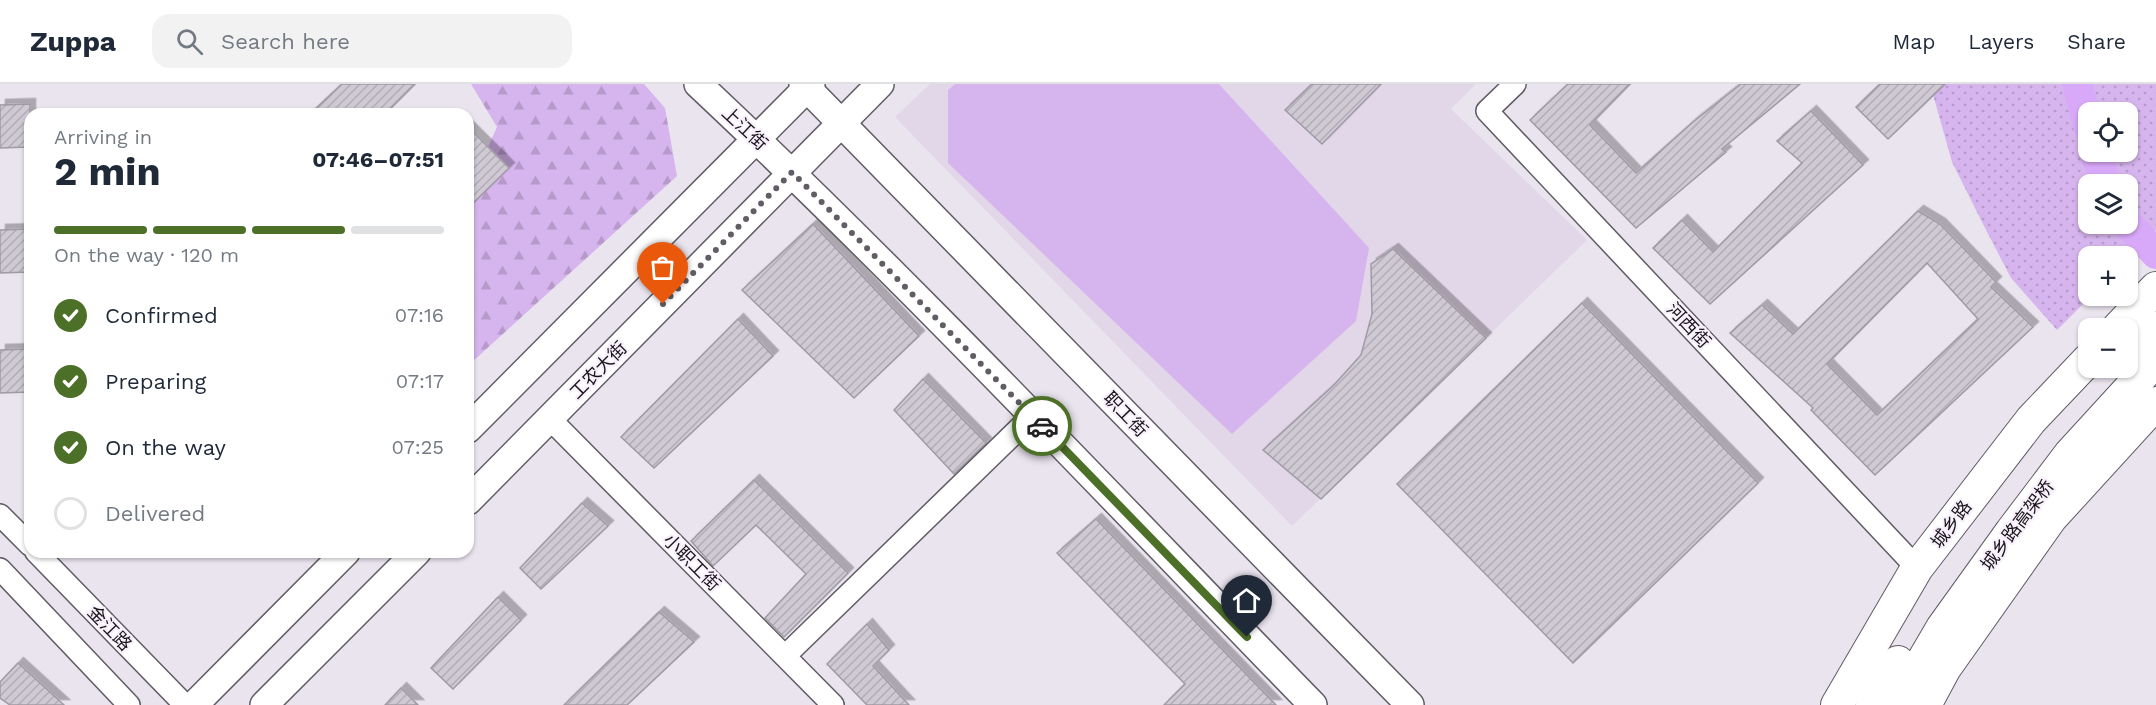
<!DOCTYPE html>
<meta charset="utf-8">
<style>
:root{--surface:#fff;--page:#f2f2f3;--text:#1f2937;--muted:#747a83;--line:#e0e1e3;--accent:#4d7028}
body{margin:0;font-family:"Work Sans","Noto Sans SC",sans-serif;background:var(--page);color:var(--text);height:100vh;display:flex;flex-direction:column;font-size:22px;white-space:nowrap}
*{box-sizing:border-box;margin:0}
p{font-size:20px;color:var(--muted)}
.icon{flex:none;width:33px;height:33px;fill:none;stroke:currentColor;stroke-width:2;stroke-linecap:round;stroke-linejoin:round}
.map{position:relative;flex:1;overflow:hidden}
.side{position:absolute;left:24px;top:24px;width:450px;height:450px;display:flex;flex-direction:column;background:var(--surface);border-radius:18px;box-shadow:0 2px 4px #0004}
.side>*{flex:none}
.controls{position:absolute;left:2078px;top:18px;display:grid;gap:12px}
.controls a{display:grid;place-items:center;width:60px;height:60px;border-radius:12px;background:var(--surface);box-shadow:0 2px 4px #0004;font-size:30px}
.pin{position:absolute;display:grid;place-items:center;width:51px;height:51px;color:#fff;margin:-62px -26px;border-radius:50% 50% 50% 0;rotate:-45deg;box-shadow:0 0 6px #0007}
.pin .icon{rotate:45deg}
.courier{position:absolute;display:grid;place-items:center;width:60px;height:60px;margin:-30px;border:4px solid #4d7028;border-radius:50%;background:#fff;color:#222;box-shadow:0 2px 8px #0007}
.head em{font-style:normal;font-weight:700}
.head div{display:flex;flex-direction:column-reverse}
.head{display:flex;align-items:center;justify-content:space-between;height:102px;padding:0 30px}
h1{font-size:39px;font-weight:700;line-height:45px}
.bar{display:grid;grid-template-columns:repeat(4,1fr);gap:9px 6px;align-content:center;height:72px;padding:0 30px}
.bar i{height:8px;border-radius:4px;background:var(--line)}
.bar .current{background:var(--accent)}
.bar p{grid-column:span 4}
ol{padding:0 30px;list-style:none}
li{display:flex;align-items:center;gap:18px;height:66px}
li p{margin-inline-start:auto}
li .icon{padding:6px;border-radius:50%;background:var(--accent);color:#fff;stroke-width:4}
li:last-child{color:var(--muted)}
li i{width:33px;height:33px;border:3px solid var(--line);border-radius:50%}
header{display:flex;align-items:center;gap:36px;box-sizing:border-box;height:84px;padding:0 30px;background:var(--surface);border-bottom:2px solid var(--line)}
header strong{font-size:28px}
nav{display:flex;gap:33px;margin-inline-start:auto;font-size:21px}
.search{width:420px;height:54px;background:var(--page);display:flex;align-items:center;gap:15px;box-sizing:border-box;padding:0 21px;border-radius:18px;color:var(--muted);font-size:22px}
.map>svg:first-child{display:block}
</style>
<header>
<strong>Zuppa</strong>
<div class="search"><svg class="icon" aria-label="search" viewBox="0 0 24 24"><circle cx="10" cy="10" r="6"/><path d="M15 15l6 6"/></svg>Search here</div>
<nav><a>Map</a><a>Layers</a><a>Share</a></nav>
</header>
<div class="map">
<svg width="2156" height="621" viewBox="0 0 2156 621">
<defs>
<pattern id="forest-firs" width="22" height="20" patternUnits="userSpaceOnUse" patternTransform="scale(1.5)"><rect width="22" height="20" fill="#d6b4ed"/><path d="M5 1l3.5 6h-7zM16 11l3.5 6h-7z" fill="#b79acb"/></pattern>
<pattern id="park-dots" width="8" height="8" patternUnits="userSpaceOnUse" patternTransform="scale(1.5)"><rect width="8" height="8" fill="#d6b4ed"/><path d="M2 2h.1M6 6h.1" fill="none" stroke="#b79acb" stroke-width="1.8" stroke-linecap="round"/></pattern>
<pattern id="building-hatch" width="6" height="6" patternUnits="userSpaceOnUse" patternTransform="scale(1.5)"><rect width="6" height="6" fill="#cfc9d4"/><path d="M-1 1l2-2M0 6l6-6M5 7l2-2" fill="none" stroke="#b1acb5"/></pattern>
<filter id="shadow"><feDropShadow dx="5.5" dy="-5.5" stdDeviation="0" flood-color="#0004"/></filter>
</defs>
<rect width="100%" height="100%" fill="#eae4ef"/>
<path fill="#e2d7e9" d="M930 0H1476L1451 25 1587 156 1292 442 895 33Z"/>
<path fill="url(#forest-firs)" d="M471 0H644L665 24 677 92 472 278 468 257V107L497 43Z"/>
<path fill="url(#park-dots)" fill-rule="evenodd" d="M1930 0H2156V146L2127 175V172H2088V212H2091L2057 246 2011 194 1985 144 1952 78ZM2088 28H2127V68H2088ZM2088 100H2127V140H2088Z"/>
<path fill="#d6b4ed" d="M955 0H1219L1369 164 1356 237 1232 350 948 79V6Z"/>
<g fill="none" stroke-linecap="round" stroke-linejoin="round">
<g stroke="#d9a9f9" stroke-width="30">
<path d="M2077 0 2088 41"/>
<path d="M2095 68 2107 100"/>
<path d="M2127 139 2156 170"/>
</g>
</g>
<g fill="url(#building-hatch)" stroke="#a09aa5" stroke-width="1.5" fill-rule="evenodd" filter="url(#shadow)">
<path d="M342 0H415L385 30H310Z"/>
<path d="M1312 0H1381L1322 60 1285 26Z"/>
<path d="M1568 0H1630L1590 41 1636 89 1693 38 1741 0H1800L1722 65 1726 68 1636 144 1530 36Z"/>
<path d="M1880 0H1945L1888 55 1856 23Z"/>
<path d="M30 20V63L0 64V21Z"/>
<path d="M1811 27 1863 81 1710 220 1653 164 1682 136 1713 168 1802 79 1777 57Z"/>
<path d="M468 43 509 84 468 124Z"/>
<path d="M1918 127 1940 140 1996 198 1991 203 2033 243 1875 391 1811 326 1813 324 1730 249 1762 221 1793 250ZM1927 179 1978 235 1877 331 1827 280Z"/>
<path d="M813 140 919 252 854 314 742 206Z"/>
<path d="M30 145V188L0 189V146Z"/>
<path d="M1393 165 1486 254 1321 415 1263 366 1334 301 1361 271 1372 230 1371 180Z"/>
<path d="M1582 219 1758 399 1573 579 1397 400Z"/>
<path d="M738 235 773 272 654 384 621 353Z"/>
<path d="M30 265V308L0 309V266Z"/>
<path d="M923 295 986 359 954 390 894 326Z"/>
<path d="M754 396 848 489 784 553 765 534 806 490 756 441 713 482 691 457Z"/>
<path d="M582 419 608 442 541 505 520 484Z"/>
<path d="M1096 435 1276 621H1164L1185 600 1057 469Z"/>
<path d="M498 513 521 536 453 605 431 584Z"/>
<path d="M659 528 694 558 627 621H564Z"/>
<path d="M867 540 889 566 873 582 909 621H867L827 580Z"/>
<path d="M18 579 64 621H10L0 614V598Z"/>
<path d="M401 604 418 621H385Z"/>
</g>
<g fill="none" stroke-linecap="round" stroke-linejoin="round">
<defs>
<g id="minor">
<path d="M1515 0 1487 27 1917 484"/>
<path d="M550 335 833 621"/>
<path d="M0 431 30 461"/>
<path d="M36 468 185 621"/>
<path d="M0 485 129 621"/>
<path d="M785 572 1032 332"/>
</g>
<g id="major">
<path d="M698 0C910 199 1110 412 1313 621"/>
<path d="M803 0 1410 621"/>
<path d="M468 345 811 0"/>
<path d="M468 417 880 0"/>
<path d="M194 621 346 468"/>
<path d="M264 621 417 468"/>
</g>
<g id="highway">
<path d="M2118 244 2156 204"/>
<path d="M2127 276 2156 244"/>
<path d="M1837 621 1917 484 2031 336 2088 276"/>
<path d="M1872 621 1898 578"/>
<path d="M1897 621 1942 544 2011 448 2070 370 2156 276"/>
<path d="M1925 621 1945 584 2051 434 2156 319"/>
</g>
</defs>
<use href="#minor" stroke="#615b65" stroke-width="24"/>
<use href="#major" stroke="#615b65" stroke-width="30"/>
<use href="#highway" stroke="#615b65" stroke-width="34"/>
<use href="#minor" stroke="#fff" stroke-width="21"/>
<use href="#major" stroke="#fff" stroke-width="27"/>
<use href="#highway" stroke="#fff" stroke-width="32"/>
</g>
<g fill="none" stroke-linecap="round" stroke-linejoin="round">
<path stroke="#625d64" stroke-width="6" stroke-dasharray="0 10.8" d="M663 220 792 88 1042 342"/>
<path stroke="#4d7028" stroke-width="8" d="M1042 342 1247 553"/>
</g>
<g text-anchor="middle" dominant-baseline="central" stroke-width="4.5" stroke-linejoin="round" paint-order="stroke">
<g font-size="18" fill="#181519" stroke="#f8f1fc">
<text transform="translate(745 44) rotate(43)">上江街</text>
<text transform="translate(1689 241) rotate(47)">河西街</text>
<text transform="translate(598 286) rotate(-45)">工农大街</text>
<text transform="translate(1126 330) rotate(46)">职工街</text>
<text transform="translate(1951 440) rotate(-53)">城乡路</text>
<text transform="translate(2017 441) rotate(-53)">城乡路高架桥</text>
<text transform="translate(692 478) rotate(45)">小职工街</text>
<text transform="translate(110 544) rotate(46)">金江路</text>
</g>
</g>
</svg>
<div class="controls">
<a><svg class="icon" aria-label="locate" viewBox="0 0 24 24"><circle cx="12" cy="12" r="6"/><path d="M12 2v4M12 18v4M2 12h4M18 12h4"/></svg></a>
<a><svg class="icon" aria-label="layers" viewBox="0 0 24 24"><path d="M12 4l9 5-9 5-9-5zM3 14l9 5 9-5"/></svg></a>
<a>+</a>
<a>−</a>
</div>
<div class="pin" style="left:663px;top:220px;background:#ea580c"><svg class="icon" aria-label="bag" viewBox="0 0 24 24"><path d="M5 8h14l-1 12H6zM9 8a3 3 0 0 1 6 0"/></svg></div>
<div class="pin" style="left:1247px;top:553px;background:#1f2937"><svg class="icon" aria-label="home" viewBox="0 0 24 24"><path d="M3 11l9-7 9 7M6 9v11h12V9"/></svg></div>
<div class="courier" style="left:1042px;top:342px"><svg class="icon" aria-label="car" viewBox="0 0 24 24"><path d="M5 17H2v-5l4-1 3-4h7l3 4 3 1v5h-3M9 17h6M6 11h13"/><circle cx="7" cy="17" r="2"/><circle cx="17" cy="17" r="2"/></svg></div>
<section class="side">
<div class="head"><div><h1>2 min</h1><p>Arriving in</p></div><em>07:46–07:51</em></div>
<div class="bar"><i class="current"></i><i class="current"></i><i class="current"></i><i></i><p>On the way · 120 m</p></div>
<ol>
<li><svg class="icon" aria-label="check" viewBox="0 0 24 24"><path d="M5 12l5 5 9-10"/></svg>Confirmed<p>07:16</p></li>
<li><svg class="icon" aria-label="check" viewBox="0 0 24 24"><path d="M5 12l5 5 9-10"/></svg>Preparing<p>07:17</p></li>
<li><svg class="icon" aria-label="check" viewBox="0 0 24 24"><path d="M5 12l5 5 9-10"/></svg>On the way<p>07:25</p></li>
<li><i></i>Delivered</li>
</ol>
</section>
</div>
